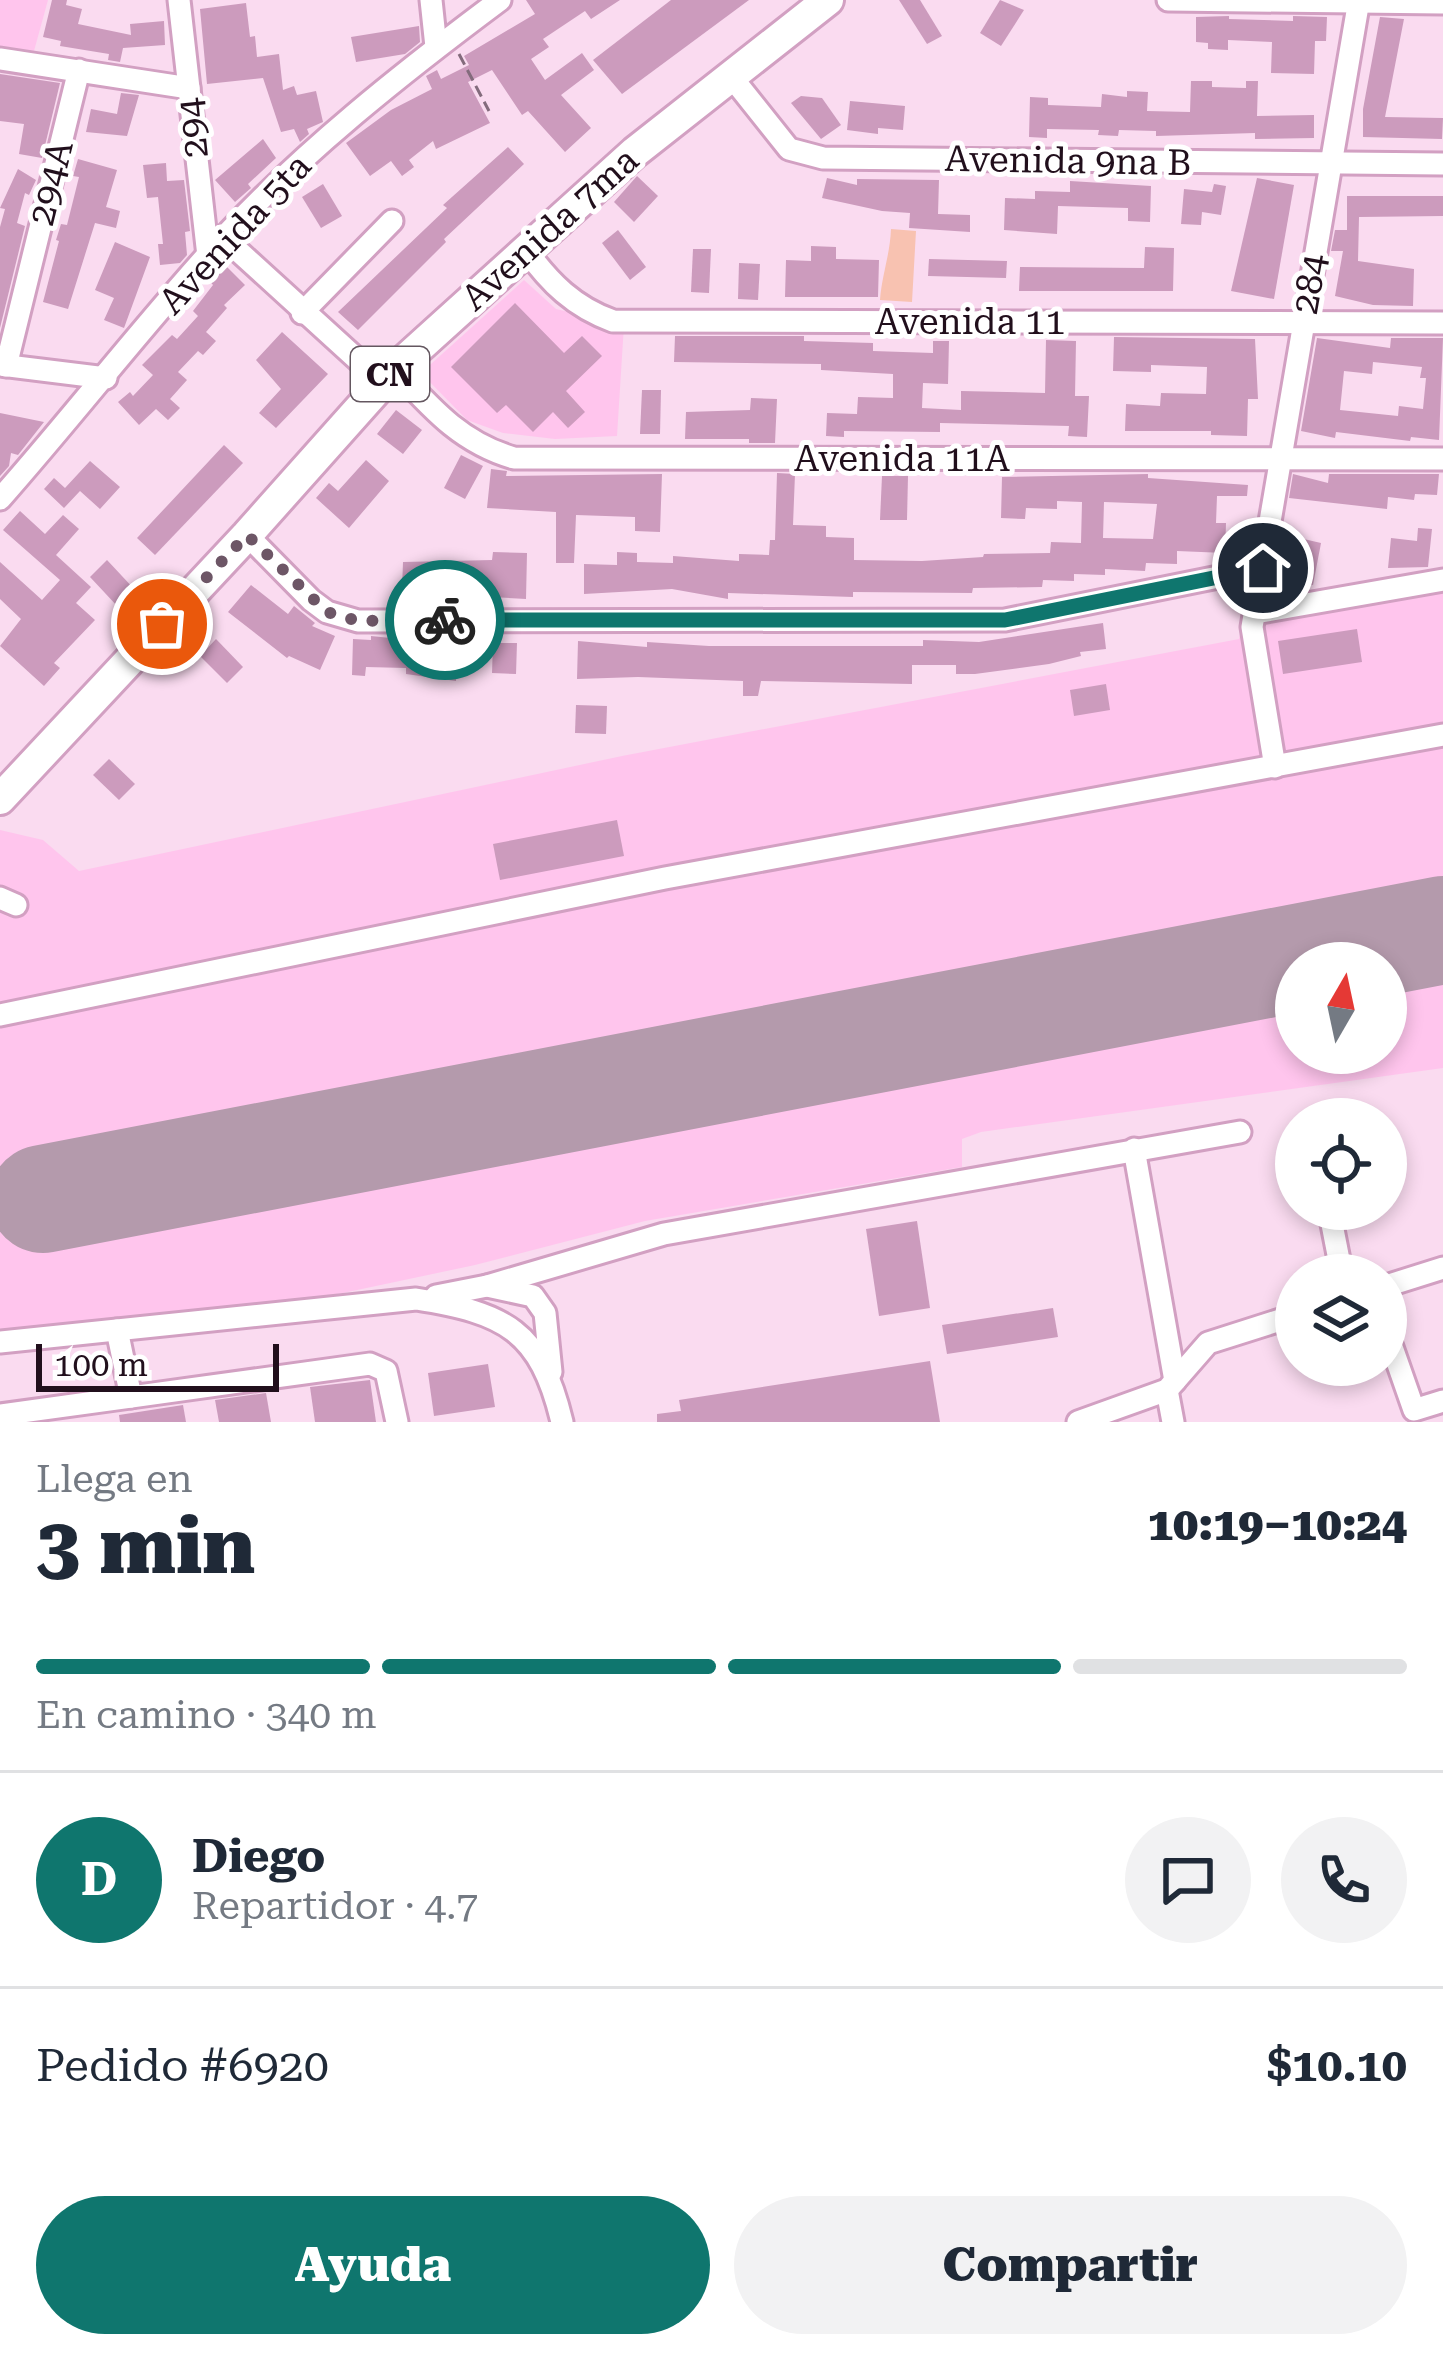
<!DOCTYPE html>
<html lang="es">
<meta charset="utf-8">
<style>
:root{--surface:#fff;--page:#f2f2f3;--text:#1f2937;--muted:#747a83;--line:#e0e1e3;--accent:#0f766e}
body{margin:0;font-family:"Roboto Serif",serif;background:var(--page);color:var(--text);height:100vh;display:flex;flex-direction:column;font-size:45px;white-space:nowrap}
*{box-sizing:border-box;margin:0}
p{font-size:39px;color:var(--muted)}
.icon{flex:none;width:66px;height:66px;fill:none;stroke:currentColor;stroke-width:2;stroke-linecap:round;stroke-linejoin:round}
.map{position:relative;height:1422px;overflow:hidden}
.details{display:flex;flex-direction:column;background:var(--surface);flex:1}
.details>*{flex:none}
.needle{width:78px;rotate:9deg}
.buttons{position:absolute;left:1275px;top:942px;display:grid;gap:24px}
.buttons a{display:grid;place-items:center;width:132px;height:132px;border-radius:50%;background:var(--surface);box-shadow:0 6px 18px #0003;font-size:60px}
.scale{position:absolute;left:36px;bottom:30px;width:243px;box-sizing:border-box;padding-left:12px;border:6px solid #210f1c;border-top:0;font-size:33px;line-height:42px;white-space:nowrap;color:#210f1c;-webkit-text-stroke:9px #fff;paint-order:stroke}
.pin{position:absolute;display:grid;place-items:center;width:102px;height:102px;color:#fff;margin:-51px;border:6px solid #fff;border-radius:50%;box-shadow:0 3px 12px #0007}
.courier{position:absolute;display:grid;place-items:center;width:120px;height:120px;margin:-60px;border:9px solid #0f766e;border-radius:50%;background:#fff;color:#222;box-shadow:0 3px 15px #0007}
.headline em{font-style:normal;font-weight:800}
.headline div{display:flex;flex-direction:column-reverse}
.headline{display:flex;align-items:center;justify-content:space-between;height:204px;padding:0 36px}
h1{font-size:78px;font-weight:800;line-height:90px}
.bar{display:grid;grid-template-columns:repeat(4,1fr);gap:18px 12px;align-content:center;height:144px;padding:0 36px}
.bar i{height:15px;border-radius:9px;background:var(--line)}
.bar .selected{background:var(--accent)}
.bar p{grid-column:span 4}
.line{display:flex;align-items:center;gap:30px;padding:0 36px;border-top:3px solid var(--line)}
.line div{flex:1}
.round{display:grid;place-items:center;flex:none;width:126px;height:126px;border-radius:63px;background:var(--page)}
.primary-button{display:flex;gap:24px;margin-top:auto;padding:24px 36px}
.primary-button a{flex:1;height:138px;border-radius:72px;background:var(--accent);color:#fff;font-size:48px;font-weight:800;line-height:138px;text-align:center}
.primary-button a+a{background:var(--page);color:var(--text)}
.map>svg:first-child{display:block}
</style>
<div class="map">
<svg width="1443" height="1422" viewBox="0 0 1443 1422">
<rect width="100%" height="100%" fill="#fadbf0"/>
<g fill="#ffc5ed" fill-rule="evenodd">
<path d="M0 0H48L34 51 0 46Z"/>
<path d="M524 280 556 309 624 325 617 436 555 439 503 433 467 420 421 373Z"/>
<path d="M1443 593V1068L981 1132 962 1139V1167L645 1221 475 1265 343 1293 228 1311 0 1332V830L43 840 79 871 622 756 1239 639 1241 629 1258 625 1405 596ZM1296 963H1386V1053H1296Z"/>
</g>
<path fill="#f8c2b1" d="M891 229 916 231 912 302 880 300C882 274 890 255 891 229Z"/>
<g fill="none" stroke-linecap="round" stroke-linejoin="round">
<path stroke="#b49aac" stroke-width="108" d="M43 1199 1443 930"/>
</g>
<g fill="#cc9bbd" fill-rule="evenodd">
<path d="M52 0H67L66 5 82 9 78 24 131 35 130 24 164 21 165 45 123 48 120 62 108 60 109 54 60 46 61 41 43 37Z"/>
<path d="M526 0H620L591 19 585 11 543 39 549 47 531 59 545 80 582 53 594 70 561 95 591 128 565 152 528 111 522 115 492 70 468 82 490 123 436 149 433 141 409 160 414 167 402 176 391 161 370 176 346 143 391 110 432 89 426 76 437 70 441 79 469 65 464 56 535 14Z"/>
<path d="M671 0H749L622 94 593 60Z"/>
<path d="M899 0H920L942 36 927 44Z"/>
<path d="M1000 0 1024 10 1001 46 980 33Z"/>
<path d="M246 3 250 37 255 36 257 57 279 54 283 90 294 86 297 95 316 91 323 122 307 129 309 134 300 142 294 129 281 132 263 78 207 84 200 9Z"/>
<path d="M1229 16V19L1293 21V16L1327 17 1326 41H1315L1314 74 1271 73 1272 42 1228 40V50L1208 49V43L1196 42V17Z"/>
<path d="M1380 17 1404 19 1385 117 1443 118 1442 139 1363 137V109Z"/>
<path d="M419 26 420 42 405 54 356 62 351 37Z"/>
<path d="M0 74 60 83 42 158 19 154 24 124 0 121Z"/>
<path d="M1191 81H1212V87L1246 88V81H1258L1257 116 1314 115V138L1255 139V133L1156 136V131L1119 130 1118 136 1098 135 1099 130 1047 129V138L1029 137 1030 97 1048 98V105L1101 107 1102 94 1127 97V91L1148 92 1147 111 1190 112Z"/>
<path d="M121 93 139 95 127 136 86 132 91 109 117 114Z"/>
<path d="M801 96 822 98 841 125 821 139 791 103Z"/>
<path d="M850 101 905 106 903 130 878 128V134L847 130Z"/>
<path d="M263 139 276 158 248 184 251 188 235 202 215 180Z"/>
<path d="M508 147 524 164 444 239 446 242 358 330 338 312 447 208 443 205Z"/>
<path d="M78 159 117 170 106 207 120 211 116 228 95 223 68 309 43 302 59 241 56 240 61 224 67 225 79 177 73 176Z"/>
<path d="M166 163 167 181 184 180 190 231 185 232 187 255 180 263 160 265 158 244H163L158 197 147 198 143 165Z"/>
<path d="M18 169 36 180 29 195 25 193 17 223 25 226 0 328V227L5 209 0 208Z"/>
<path d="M637 176 658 196 634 222 614 202Z"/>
<path d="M827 178 857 185V179L939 180 938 214 970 215V232L909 228 910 213 882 211 822 198Z"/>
<path d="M1257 178 1294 185 1274 299 1231 291Z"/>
<path d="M1070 181 1151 186 1150 222 1128 221V208L1058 206 1057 234 1004 230 1005 198 1035 199V191L1070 192Z"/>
<path d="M323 184 342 216 321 228 302 197Z"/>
<path d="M1214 184 1226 186 1221 215 1202 212 1201 225 1181 224 1184 189 1212 192Z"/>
<path d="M1347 196H1443V216L1359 217 1358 261 1414 269 1413 306 1373 305 1335 296 1343 251H1331L1335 230H1347Z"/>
<path d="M618 230 646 267 630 280 602 243Z"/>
<path d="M115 242 150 257 124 328 104 320 114 298 95 290Z"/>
<path d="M811 246 836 247V259L879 260 878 297H785L786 260 811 261Z"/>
<path d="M1145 247 1174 248 1173 291H1019L1020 267 1144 268Z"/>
<path d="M693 249H711L709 293 691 292Z"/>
<path d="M929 259 1007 261 1006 278 928 276Z"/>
<path d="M739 263 760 264 758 300 738 299Z"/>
<path d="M224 264 245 285 224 305 227 308 206 332 216 341 203 355 198 351 178 372 187 380 170 399 180 408 168 420 156 409 139 425 118 402 130 392 133 396 153 375 142 365 172 335 177 339 198 316 193 311 213 285 208 279Z"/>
<path d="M515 303 564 353 582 336 602 356 566 391 585 412 568 428 553 412 533 432 506 405 497 413 451 367Z"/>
<path d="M282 332 328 374 276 428 259 413 281 389 256 360Z"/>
<path d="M675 336H804V341L873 343V351L933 353V341H949L948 384 923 383 922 408 961 410V391L1045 393 1046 340 1076 341 1075 396H1089L1087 437 1068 436 1069 426 940 423V432L844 431V437L826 436 827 413 857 414 858 397 893 398V374L821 370V364L674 362Z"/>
<path d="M1114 337 1255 339 1258 399H1248L1247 436 1211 435V431H1125L1126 404 1160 406 1161 393 1206 394 1207 367 1151 365V372L1113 371Z"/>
<path d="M1317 338 1390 348 1391 338H1443L1439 440 1411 437 1410 441 1336 432 1335 438 1301 431ZM1373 362 1422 367 1420 378H1426L1423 409 1399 406 1398 416 1340 410 1344 371 1372 374Z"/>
<path d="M642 390H661L660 434H640Z"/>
<path d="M751 398 777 399 775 443H749V439H685L686 412 750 410Z"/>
<path d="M396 410 422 430 403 454 377 434Z"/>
<path d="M0 413 44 422 18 455 11 453 9 466 0 476Z"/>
<path d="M224 445 243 463 155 555 137 538Z"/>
<path d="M461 455 483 466 465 499 444 488Z"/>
<path d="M366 460 389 481 349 528 316 498 329 483 338 491Z"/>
<path d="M90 461 120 487 100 509 80 491 64 508 44 489 54 478 65 488Z"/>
<path d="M491 469 507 471 506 476 662 474 660 532 635 531V517L576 515 574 563H556V512L487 508Z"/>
<path d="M777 473 795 474 793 525 826 526V537L854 538V560L922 561 983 557 984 554 1050 553 1051 542 1081 543 1082 502 1057 501V509L1026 508 1025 519 1001 518 1002 477 1148 474V478L1248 485 1247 496H1217L1216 523H1226L1225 553 1177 551V564L1146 563 1145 571 1105 569V575L1074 574V581L1043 580 1042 587 973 588 972 593 853 592V597L728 593V599L672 589 584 594V564L617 565V552L637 553V562L673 563V556L739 561V554L769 555 770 540H775ZM1104 502 1157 504 1153 539 1103 538Z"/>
<path d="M1293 474 1328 483 1329 474H1439L1437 495 1415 494 1414 500 1388 497 1387 509 1289 498Z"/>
<path d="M882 476H908L907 520H880Z"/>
<path d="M20 511 45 534 63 515 79 529 56 555 91 587 76 603 95 620 54 663 60 668 44 686 0 646 21 619 0 599V562L42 600 60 580 3 530Z"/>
<path d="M1418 528 1432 529 1428 567 1388 568 1391 538 1417 541Z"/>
<path d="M1295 537 1321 543 1313 585 1286 580Z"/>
<path d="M493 552 527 553 526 599 491 597V589H402L403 562 492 560Z"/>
<path d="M107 560 136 591 119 608 90 577Z"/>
<path d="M251 585 288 614 294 606 315 623 312 626 335 636 320 670 289 656 287 658 228 612Z"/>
<path d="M1103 623 1106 649 1080 652 1081 656 1049 664 975 674H956V665H912V684L761 681 758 696H743V681L638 677 577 679 578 641 647 647V642L709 646H923V640L979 642Z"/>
<path d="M1357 629 1362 662 1283 674 1278 641Z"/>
<path d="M371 636 457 645 456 681 406 674V668L366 667 365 676 352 675 353 639 371 640Z"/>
<path d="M216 639 243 667 227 683 200 656Z"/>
<path d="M493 643H517L516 674 492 673Z"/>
<path d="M1106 684 1110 710 1074 716 1070 690Z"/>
<path d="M576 705 607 706 606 734 575 733Z"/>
<path d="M109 759 135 784 119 800 93 775Z"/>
<path d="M617 820 624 856 500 880 493 844Z"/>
<path d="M917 1221 930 1308 879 1316 866 1229Z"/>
<path d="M1053 1308 1058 1337 947 1354 942 1325Z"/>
<path d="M930 1361 940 1422H657V1414L681 1411 679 1400Z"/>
<path d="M488 1364 495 1407 434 1416 428 1373Z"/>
<path d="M370 1380 376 1422H315L310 1387Z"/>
<path d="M266 1393 271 1422H219L215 1400Z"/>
<path d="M183 1405 186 1422H120L119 1415Z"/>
</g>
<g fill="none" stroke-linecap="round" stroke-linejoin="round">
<defs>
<g id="minor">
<path d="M179 0 208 256"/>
<path d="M431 0 436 47"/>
<path d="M1168 0 1443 3"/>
<path d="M0 59 189 88"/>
<path d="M730 75 789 149 823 158 1443 164"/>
<path d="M224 238 382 382"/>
<path d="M526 250C550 283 574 307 613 321L1443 323"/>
<path d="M302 313 392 221"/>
<path d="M0 365 106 378"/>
<path d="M6 366 79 70"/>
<path d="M395 369C431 408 461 443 514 458L1443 459"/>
<path d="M0 499C75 414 145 323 221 240 304 151 402 73 500 0"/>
<path d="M247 535 311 600 327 612 358 621 1005 620 1263 568"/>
<path d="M1255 613 1443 580"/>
<path d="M1275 767 1252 627 1359 0"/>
<path d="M0 898 16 905"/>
<path d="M0 1015 665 878 1443 735"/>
<path d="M1134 1149 1175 1381"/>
<path d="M1329 1209 1342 1275"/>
<path d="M487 1286 664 1234 1240 1132"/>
<path d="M1386 1286 1443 1268"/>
<path d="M436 1296 487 1286 533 1296 545 1313 551 1372"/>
<path d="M117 1330 131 1397 370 1364 386 1371 397 1422"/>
<path d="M1386 1330 1414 1410 1443 1401"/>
<path d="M0 1342 416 1299C505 1313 540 1330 562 1422"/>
<path d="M1167 1390 1173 1422"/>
<path d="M0 1415 131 1397"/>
<path d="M1078 1422 1167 1390 1208 1343 1296 1315"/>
</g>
<path id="highway" d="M0 799 247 535 395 369 635 152 828 0"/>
</defs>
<use href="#minor" stroke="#d2a0c2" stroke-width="27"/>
<use href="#highway" stroke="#d2a0c2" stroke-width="36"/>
<path stroke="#836b7c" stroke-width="3" stroke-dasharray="12 6" stroke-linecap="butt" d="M459 54 489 111"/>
<use href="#minor" stroke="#fff" stroke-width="21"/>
<use href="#highway" stroke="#fff" stroke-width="30"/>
</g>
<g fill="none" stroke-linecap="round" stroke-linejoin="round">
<path stroke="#6d5666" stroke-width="12" stroke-dasharray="0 21.6" d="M162 624 247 535 327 612 358 621 445 620"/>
<path stroke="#0f766e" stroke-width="15" d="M445 620H1005L1263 568"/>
</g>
<g text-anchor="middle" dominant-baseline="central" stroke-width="10" stroke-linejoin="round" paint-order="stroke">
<rect fill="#fff" stroke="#645760" stroke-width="3" x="351" y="347" width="78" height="54" rx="9"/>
<g font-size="33" font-weight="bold" fill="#210f1c">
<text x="390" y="374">CN</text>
</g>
<g font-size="36" fill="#210f1c" stroke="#fff">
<text transform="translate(193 128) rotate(-96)">294</text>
<text transform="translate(1068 161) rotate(1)">Avenida 9na B</text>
<text transform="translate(51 183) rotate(-76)">294A</text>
<text transform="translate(550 229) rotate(-42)">Avenida 7ma</text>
<text transform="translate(235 234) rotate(-47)">Avenida 5ta</text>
<text transform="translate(1310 284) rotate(-80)">284</text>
<text x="970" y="322">Avenida 11</text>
<text x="902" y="459">Avenida 11A</text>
</g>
</g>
</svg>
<div class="buttons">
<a><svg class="needle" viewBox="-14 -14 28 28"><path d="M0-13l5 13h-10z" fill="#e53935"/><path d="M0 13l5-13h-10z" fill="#747a83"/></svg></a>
<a><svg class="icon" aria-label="locate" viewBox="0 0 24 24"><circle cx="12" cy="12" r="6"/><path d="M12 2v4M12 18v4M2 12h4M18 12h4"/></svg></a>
<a><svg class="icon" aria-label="layers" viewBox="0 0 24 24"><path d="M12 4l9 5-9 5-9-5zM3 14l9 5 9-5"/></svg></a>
</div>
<div class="scale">100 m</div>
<div class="pin" style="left:162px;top:624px;background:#ea580c"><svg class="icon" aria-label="bag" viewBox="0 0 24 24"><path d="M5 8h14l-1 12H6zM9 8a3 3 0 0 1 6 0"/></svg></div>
<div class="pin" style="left:1263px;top:568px;background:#1f2937"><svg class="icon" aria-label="home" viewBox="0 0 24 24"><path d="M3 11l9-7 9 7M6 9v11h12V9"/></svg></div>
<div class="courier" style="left:445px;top:620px"><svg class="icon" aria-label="bike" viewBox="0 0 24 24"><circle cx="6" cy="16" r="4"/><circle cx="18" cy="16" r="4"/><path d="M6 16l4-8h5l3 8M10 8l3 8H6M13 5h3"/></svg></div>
</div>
<section class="details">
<div class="headline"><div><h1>3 min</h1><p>Llega en</p></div><em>10:19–10:24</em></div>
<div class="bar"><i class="selected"></i><i class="selected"></i><i class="selected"></i><i></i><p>En camino · 340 m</p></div>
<div class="line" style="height:216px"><b class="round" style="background:var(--accent);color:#fff">D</b><div><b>Diego</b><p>Repartidor · 4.7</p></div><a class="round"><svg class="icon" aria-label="chat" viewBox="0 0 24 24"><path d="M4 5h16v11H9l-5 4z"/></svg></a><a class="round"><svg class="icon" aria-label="phone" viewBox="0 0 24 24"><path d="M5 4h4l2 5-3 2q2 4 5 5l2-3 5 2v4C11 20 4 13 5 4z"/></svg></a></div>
<div class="line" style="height:156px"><div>Pedido #6920</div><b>$10.10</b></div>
<div class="primary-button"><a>Ayuda</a><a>Compartir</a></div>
</section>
